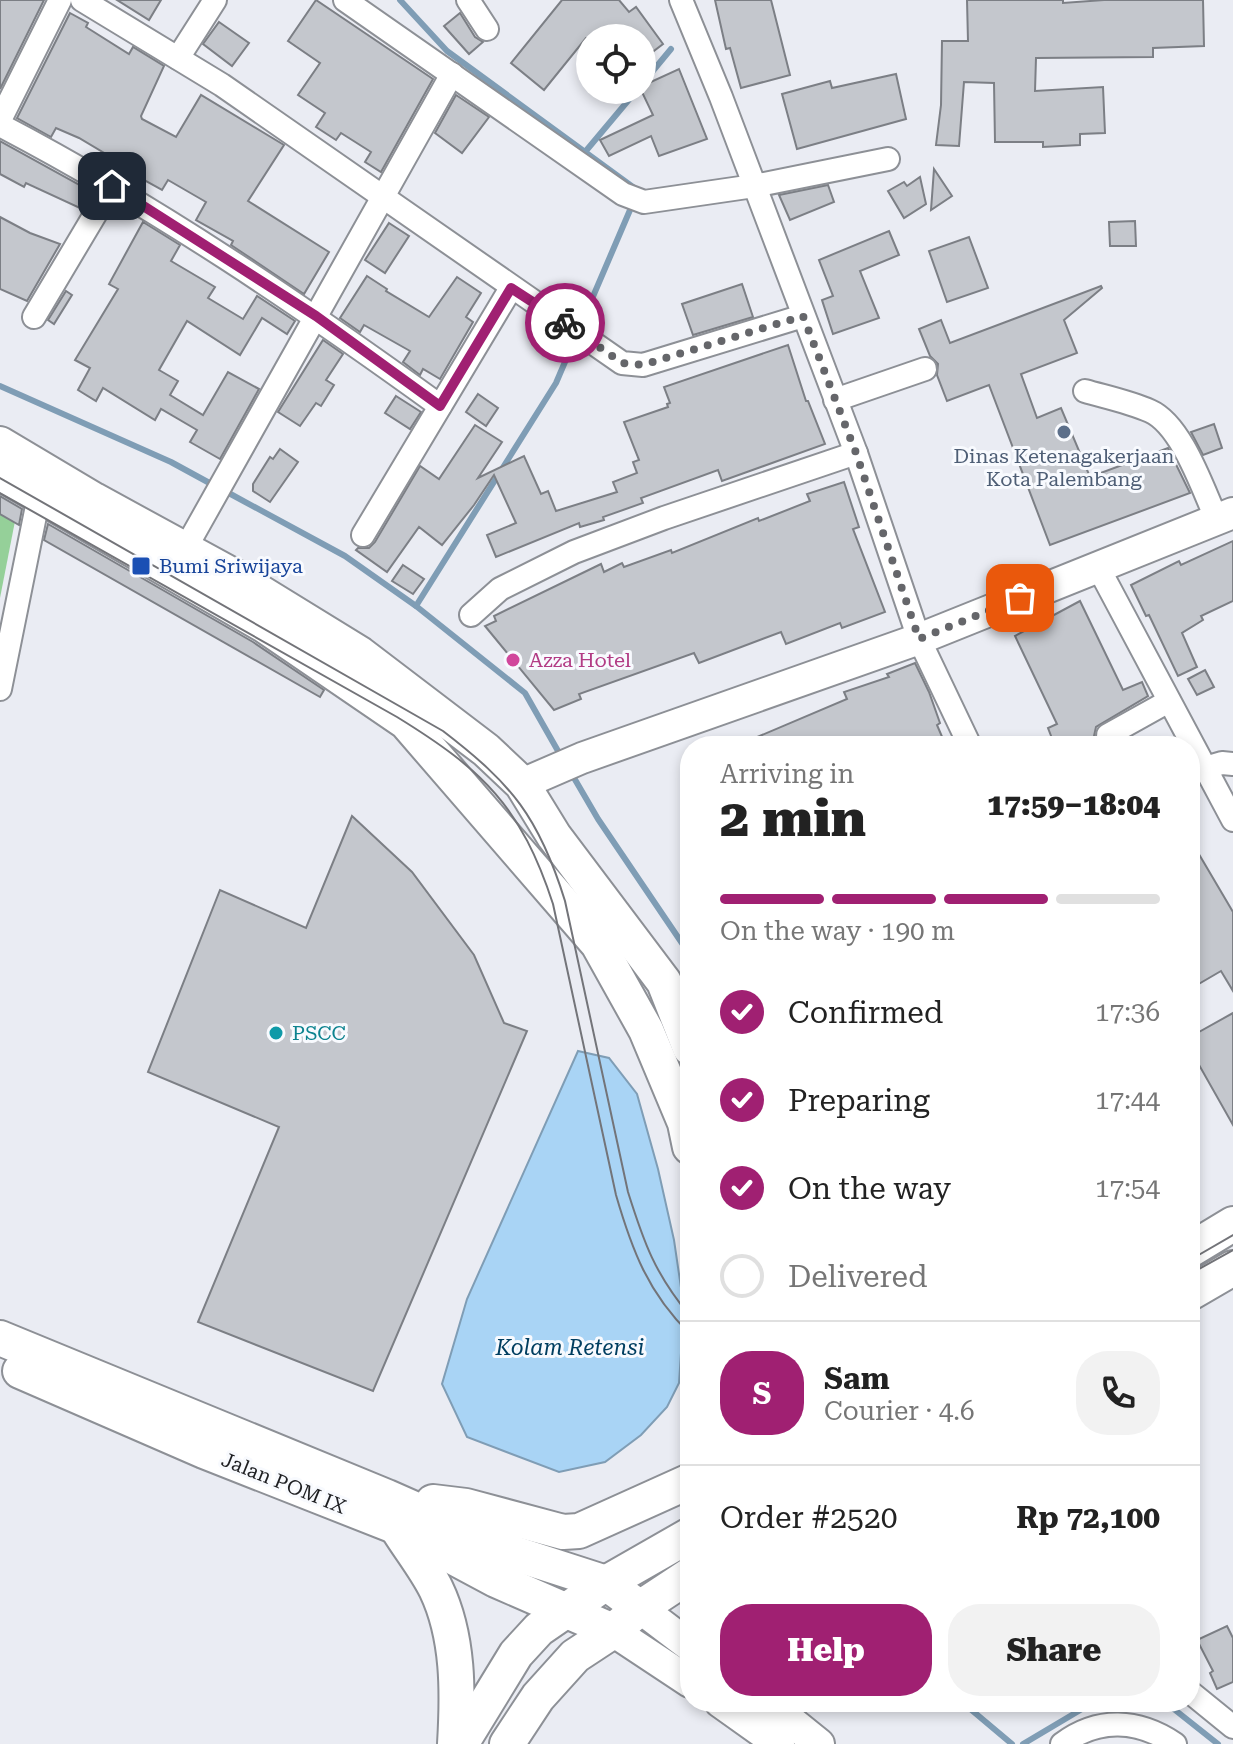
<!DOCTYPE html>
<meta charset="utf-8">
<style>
:root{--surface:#fff;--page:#f2f2f2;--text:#222;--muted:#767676;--line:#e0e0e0;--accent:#a02072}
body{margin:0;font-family:"Roboto Serif",serif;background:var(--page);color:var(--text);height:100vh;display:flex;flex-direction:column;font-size:30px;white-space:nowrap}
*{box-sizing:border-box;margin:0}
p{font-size:26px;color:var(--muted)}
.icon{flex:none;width:44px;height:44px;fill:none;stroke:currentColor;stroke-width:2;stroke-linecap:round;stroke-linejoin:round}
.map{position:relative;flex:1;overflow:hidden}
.details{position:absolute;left:680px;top:736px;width:520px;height:976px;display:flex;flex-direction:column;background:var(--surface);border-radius:32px;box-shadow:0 4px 12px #0003}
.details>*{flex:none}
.fabs{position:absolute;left:576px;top:24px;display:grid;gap:16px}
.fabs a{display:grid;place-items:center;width:80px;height:80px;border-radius:50%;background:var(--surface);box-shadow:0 4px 12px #0003;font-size:40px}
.pin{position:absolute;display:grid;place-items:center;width:68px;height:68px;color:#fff;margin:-34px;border-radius:16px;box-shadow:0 4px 12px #0006}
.courier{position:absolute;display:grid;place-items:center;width:80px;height:80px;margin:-40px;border:6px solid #a02072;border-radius:50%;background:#fff;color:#222;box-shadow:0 2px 10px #0007}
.headline em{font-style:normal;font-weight:800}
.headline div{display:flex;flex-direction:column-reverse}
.headline{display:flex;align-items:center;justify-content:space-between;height:136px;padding:0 40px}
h1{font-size:52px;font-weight:800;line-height:60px}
.bar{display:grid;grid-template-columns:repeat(4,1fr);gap:12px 8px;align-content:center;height:96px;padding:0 40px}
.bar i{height:10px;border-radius:6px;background:var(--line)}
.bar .current{background:var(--accent)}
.bar p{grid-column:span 4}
.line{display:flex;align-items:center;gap:20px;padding:0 40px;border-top:2px solid var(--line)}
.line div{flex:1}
.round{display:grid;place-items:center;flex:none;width:84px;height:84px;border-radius:32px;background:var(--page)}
ol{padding:0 40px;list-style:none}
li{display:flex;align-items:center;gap:24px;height:88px}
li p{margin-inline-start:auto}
li .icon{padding:8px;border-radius:50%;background:var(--accent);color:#fff;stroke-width:4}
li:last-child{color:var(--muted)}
li i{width:44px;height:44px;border:4px solid var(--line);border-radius:50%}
.button{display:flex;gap:16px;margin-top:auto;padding:16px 40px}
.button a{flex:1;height:92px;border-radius:32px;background:var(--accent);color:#fff;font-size:32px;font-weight:800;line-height:92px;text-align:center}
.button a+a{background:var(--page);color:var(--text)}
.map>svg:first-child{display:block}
</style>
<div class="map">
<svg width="1233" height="1744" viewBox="0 0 1233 1744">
<rect width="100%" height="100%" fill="#eaecf3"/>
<path fill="#95d099" d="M0 507 16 516 0 598Z"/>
<path fill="#a9d4f5" stroke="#7f9db5" stroke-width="2" d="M578 1051 609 1058 637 1094 658 1169 674 1240 684 1308 679 1383 667 1407 641 1435 605 1462 559 1472 467 1437 442 1384 467 1299Z"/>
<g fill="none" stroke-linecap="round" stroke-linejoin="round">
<g stroke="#7f9db5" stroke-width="6">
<path d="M400 0 447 51 637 190"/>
<path d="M642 84 671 49"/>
<path d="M585 152 637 90"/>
<path d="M0 386 171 462 215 486"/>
<path d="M225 491 345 556 416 606 525 693 562 758"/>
<path d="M416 606 556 383 633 203"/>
<path d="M570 771 598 819 690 955"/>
<path d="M962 1702 1012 1744"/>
<path d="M1165 1702 1218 1744"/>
<path d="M1023 1744 1087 1706 1140 1702"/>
</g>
</g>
<g fill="#c4c7cd" stroke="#7c7f85" stroke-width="2">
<path d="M0 0H44L0 89Z"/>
<path d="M117 0H161L149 20Z"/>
<path d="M316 0 433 79 381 172 365 162 371 152 341 133 336 140 316 127 325 113 298 95 320 63 288 41Z"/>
<path d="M562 0H619L629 12 636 7 663 44 642 60V38H586L544 90 511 63Z"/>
<path d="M715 0H771L790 75 741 88 730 48 726 49Z"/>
<path d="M967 0H1063V3L1104 0H1203L1204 46 1153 48V57L1036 58 1035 91 1103 87 1105 133 1080 134V145L1043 147V142H995L994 83 964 82 959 146 936 145 941 105 942 41H968Z"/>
<path d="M70 13 88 23 86 27 129 54 133 47 164 66 141 116 142 119 176 137 201 95 284 145 248 201 329 252 304 294 231 245 233 241 196 220 206 202 168 180 162 190 124 169 126 166 79 138 56 128 51 137 17 118Z"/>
<path d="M460 13 475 37 483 42 469 54 444 26Z"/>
<path d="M219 22 249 43 232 66 203 44Z"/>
<path d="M679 69 707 139 659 156 651 136 609 156 600 140 653 115 641 90 642 86Z"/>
<path d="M896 74 906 119 797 149 782 94 830 81 832 88Z"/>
<path d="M456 95 489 117 462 153 435 133Z"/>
<path d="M0 141 92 192 82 209 26 183 24 187 0 174Z"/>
<path d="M934 169 952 196 931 210Z"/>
<path d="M920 177 926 204 904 218 888 191 904 182 907 186Z"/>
<path d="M828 185 834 202 790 220 779 195Z"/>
<path d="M0 217 30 233 60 244 27 301 0 289Z"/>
<path d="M1135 221 1136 246H1110L1109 222Z"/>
<path d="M143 222 180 245 171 261 215 287 208 298 243 319 257 296 295 321 287 334 262 318 240 355 187 321 159 370 178 381 170 395 203 415 228 372 259 389 220 459 190 442 197 430 161 409 155 420 103 388 96 401 78 390 90 368 75 360 118 289 109 284Z"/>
<path d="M389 223 409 236 385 273 365 260Z"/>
<path d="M889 231 899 255 860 271 879 318 833 334 822 300 833 296 819 260Z"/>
<path d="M969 237 988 288 947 302 929 251Z"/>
<path d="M367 276 387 289 386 291 429 317 457 277 481 293 466 317 473 322 440 379 423 369 420 375 403 362 410 351 364 325 360 332 340 318Z"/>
<path d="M742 284 753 317 693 335 682 304Z"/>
<path d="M1101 286 1102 288 1064 320 1077 353 1021 374 1037 418 1061 408 1090 477 1168 448 1190 493 1050 545 989 385 947 401 937 375 938 364 930 356 919 329 941 320 950 343Z"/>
<path d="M66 291 72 295 54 324 48 320Z"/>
<path d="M323 340 343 354 326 380 334 385 321 406 316 403 300 426 278 412Z"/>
<path d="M788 345 806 401H808L825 444 722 481 718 470 641 498 643 503 603 517 604 520 580 527 579 523 496 557 487 535 516 523 494 475 474 505 442 545 419 527 387 572 356 550 358 548H369L375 542 420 466 439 479 475 425 502 442 478 478 524 456 541 494 548 491 556 511 617 492 613 482 637 473 633 462 639 460 624 422 668 407 667 404 670 403 664 387Z"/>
<path d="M478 394 498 408 486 426 466 412Z"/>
<path d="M396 396 421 412 410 429 385 413Z"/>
<path d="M1214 424 1222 448 1203 455 1191 432Z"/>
<path d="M280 449 298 462 270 502 253 491V484L270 457 273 459Z"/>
<path d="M844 482 859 527 853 529 885 612 842 628 840 623 786 644 781 632 699 663 694 653 579 694 581 699 554 710 485 626 496 621 494 616 601 564 604 572 622 563 624 567 671 550 672 553 758 518 759 521 810 501 807 494Z"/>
<path d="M0 496 22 509 19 525 0 514Z"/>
<path d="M48 524 253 642 324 690 320 697 44 540Z"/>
<path d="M1233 541V601L1201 616 1203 620 1182 633 1197 667 1178 676 1149 615 1146 616 1131 585 1179 561 1181 565Z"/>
<path d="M403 565 424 579 413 594 392 581Z"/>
<path d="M1080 601 1123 690 1142 682 1148 696 1096 727 1094 736 1100 746H1055L1048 728 1057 724 1015 636Z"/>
<path d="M915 663 929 692 940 723 937 725 946 746H736L847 699 844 692 889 677 887 674Z"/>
<path d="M1205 670 1214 687 1197 695 1188 679Z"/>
<path d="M352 816 412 872 474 955 504 1023 527 1031 373 1391 198 1322 279 1127 148 1072 220 890 306 928Z"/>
<path d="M1190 839 1233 912V991L1221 971 1190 989Z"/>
<path d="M1233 1013V1125L1190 1049V1037Z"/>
<path d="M1227 1626 1233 1638V1682L1217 1689 1210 1673 1213 1671 1197 1640Z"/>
</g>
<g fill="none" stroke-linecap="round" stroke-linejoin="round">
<defs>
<g id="street">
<path d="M82 0 222 85 622 363 643 365 803 316"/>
<path d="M345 0 623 194 644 202 754 186 888 159"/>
<path d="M468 0 487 29"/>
<path d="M681 0 721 97 856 453 919 639 970 746"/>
<path d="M178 58 215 0"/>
<path d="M0 120 60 0"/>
<path d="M0 125C155 206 299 304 440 406"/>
<path d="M34 317 112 186"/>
<path d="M1085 391C1106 397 1130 402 1150 411 1182 425 1203 490 1217 520"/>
<path d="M835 400 925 369"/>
<path d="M363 535 511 288"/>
<path d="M184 551 452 74"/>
<path d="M1098 567 1233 820"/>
<path d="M471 615 500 589 574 552 664 518 856 453"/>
<path d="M0 689 39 496"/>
<path d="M1108 735 1169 701"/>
<path d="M1205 768 1222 763 1233 764"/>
<path d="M1190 1692 1233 1727"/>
<path d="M1062 1744C1098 1717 1138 1719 1175 1744"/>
</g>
<g id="secondary">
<path d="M522 784 582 758 919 639 1233 513"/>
<path d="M640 1608 690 1646"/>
<path d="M613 1631 690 1682"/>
<path d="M720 1702 779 1744"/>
<path d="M767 1702 819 1744"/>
</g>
<g id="primary">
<path d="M0 444 94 500 235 577 360 654 486 750 522 784 554 836 664 982 690 1048"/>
<path d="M0 473 264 625 406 722 598 944 646 1030 685 1123 690 1147"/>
<path d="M1190 1250 1233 1224"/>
<path d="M1190 1293 1233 1268"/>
<path d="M0 1338 387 1497 516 1554 606 1583 640 1608"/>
<path d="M20 1371 204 1451 397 1527 496 1580 613 1631"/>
<path d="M433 1502 466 1506 563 1532 579 1531 690 1481"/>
<path d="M399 1531C411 1550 426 1569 436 1589 459 1637 458 1693 455 1744"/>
<path d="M461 1744 516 1654 539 1629 606 1583 690 1535"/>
<path d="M507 1744 538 1697 575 1656 613 1631 640 1608 690 1575"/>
</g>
</defs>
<use href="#street" stroke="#8d9096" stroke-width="26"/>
<use href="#secondary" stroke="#8d9096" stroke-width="34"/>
<use href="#primary" stroke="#8d9096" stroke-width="38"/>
<use href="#street" stroke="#fff" stroke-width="22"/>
<use href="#secondary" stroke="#fff" stroke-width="30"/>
<use href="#primary" stroke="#fff" stroke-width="34"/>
<g stroke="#737479" stroke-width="2">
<path d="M0 478 443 731C512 784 539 817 565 901L628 1192C644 1243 655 1274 690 1316"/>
<path d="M0 493 397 717C483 770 521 806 553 904L616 1195C632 1250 648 1293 690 1334"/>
<path d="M1190 1260 1233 1235"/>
<path d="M1190 1274 1233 1250"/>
</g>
</g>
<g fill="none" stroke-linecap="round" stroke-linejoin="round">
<path stroke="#65666a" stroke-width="8" stroke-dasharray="0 14.4" d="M565 323 622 363 643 365 803 316 856 453 919 639 1020 598"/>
<path stroke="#a02072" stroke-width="10" d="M112 186 316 316 440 406 511 288 565 323"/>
</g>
<circle fill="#5c6f8a" stroke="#f8fafe" stroke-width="3" cx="1064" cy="432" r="8"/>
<rect fill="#1a4fb4" stroke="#f8fafe" stroke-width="3" x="131" y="556" width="20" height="20" rx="4"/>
<circle fill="#d1479c" stroke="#f8fafe" stroke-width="3" cx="513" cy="660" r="8"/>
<circle fill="#0f9aa8" stroke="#f8fafe" stroke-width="3" cx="276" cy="1033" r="8"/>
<g text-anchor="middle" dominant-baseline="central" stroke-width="6" stroke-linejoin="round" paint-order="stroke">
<g font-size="20" fill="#4e5e75" stroke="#f8fafe">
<text x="1064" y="456">Dinas Ketenagakerjaan<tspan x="1064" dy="23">Kota Palembang</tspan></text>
</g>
<g font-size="20" fill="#164399" stroke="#f8fafe" text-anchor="start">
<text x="159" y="566">Bumi Sriwijaya</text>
</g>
<g font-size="20" fill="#b23c85" stroke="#f8fafe" text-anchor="start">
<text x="529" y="660">Azza Hotel</text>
</g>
<g font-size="20" fill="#0d838f" stroke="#f8fafe" text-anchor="start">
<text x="292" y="1033">PSCC</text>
</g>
<g font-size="20" fill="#1d1e21" stroke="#f8fafe">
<text transform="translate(284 1483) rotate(22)">Jalan POM IX</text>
</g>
<g font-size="22" font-style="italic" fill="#003e60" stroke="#f8fafe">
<text x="570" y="1347">Kolam Retensi</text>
</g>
</g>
</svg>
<div class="fabs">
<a><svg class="icon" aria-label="locate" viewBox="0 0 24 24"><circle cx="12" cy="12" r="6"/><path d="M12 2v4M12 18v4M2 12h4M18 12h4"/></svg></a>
</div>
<div class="pin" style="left:1020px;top:598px;background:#ea580c"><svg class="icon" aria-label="bag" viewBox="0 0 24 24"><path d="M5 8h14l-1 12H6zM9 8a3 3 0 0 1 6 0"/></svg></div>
<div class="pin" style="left:112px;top:186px;background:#1f2937"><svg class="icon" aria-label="home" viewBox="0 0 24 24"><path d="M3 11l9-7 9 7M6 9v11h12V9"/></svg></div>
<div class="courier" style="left:565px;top:323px"><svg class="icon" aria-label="bike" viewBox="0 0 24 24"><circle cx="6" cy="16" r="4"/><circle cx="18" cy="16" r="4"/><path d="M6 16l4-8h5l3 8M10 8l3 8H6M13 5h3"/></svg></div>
<section class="details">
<div class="headline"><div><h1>2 min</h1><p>Arriving in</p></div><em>17:59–18:04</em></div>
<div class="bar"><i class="current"></i><i class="current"></i><i class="current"></i><i></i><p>On the way · 190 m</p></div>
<ol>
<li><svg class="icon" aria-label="check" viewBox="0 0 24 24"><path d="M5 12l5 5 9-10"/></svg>Confirmed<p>17:36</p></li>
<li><svg class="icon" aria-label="check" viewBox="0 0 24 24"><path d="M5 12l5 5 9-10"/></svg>Preparing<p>17:44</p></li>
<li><svg class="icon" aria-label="check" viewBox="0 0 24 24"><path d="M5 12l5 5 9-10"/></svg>On the way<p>17:54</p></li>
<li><i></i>Delivered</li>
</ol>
<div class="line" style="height:144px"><b class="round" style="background:var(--accent);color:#fff">S</b><div><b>Sam</b><p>Courier · 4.6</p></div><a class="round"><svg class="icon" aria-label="phone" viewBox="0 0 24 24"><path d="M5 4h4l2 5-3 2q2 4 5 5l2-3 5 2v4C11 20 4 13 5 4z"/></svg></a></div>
<div class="line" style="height:104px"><div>Order #2520</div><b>Rp 72,100</b></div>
<div class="button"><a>Help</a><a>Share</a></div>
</section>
</div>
